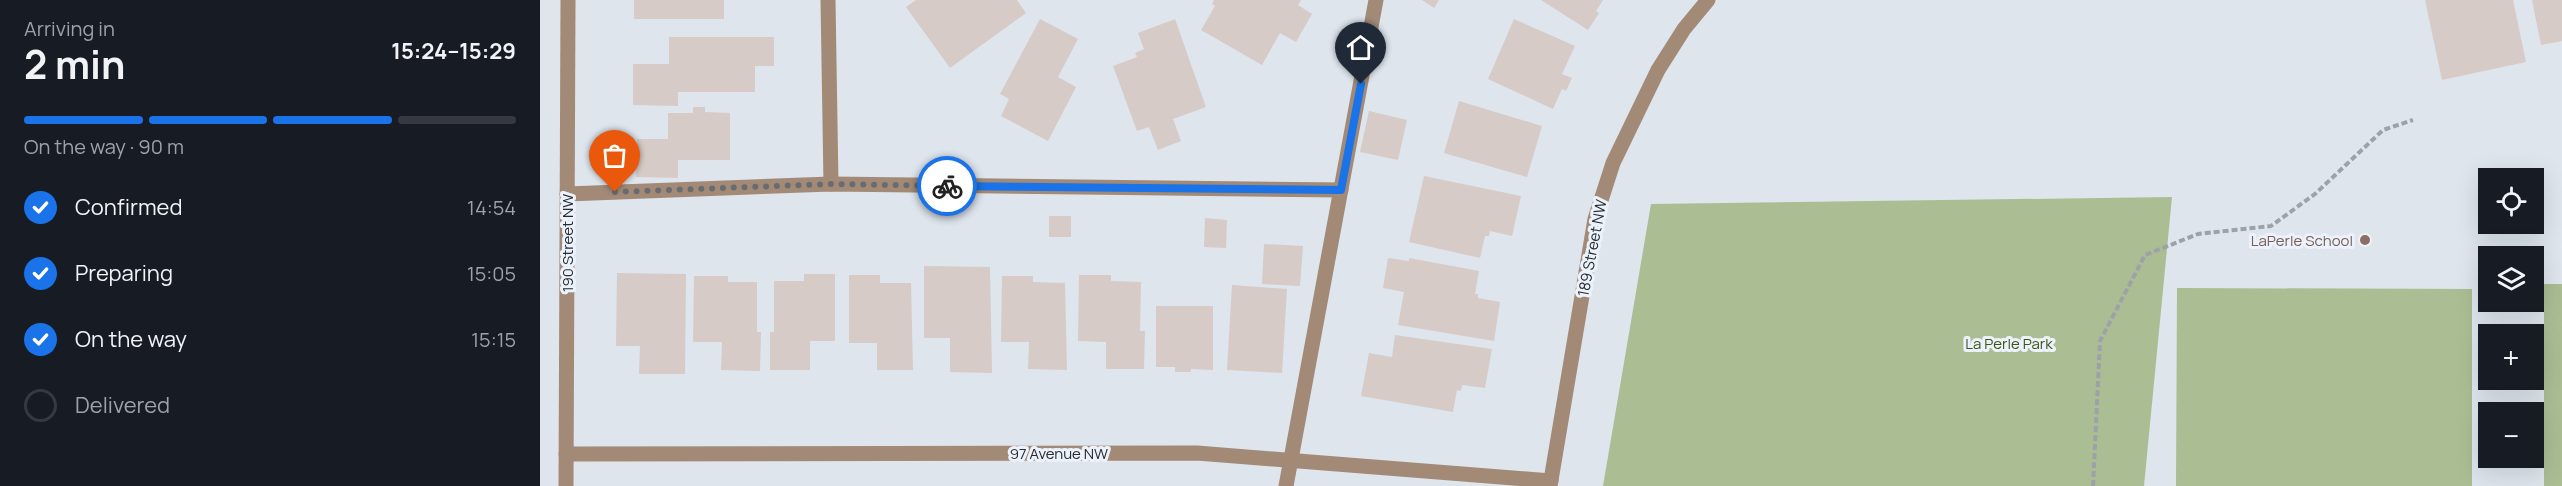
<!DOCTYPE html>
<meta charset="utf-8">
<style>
:root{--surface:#171b24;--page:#242831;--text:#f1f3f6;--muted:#9ea1a6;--line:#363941;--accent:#1a73e8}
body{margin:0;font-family:Manrope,sans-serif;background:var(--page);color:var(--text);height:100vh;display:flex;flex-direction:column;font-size:22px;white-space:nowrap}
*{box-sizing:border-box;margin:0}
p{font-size:20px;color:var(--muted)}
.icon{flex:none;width:33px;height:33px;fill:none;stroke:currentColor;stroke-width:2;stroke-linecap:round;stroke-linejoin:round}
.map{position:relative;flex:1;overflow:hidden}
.details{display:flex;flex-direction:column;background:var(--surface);width:540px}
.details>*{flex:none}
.tools{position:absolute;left:1938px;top:168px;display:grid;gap:12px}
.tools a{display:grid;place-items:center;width:66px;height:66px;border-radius:0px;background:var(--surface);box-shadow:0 6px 24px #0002;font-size:30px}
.pin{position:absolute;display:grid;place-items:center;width:51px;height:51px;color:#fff;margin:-62px -26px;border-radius:50% 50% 50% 0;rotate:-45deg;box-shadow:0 0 6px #0007}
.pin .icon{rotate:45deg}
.courier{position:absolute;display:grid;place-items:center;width:60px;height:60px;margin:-30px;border:4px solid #1a73e8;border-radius:50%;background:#fff;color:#222;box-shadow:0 2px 8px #0007}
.summary em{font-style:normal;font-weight:700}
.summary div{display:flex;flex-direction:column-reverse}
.summary{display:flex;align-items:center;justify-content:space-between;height:102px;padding:0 24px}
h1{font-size:39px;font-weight:700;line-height:45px}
.bar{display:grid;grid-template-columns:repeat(4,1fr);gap:9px 6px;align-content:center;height:72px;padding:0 24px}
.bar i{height:8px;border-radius:4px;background:var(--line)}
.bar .on{background:var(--accent)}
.bar p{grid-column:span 4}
ol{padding:0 24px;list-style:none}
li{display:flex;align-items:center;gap:18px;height:66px}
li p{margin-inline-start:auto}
li .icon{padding:6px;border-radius:50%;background:var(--accent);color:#fff;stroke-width:4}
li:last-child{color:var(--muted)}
li i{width:33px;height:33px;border:3px solid var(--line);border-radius:50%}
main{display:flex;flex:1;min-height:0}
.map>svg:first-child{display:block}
</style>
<main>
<section class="details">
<div class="summary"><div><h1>2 min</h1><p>Arriving in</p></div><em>15:24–15:29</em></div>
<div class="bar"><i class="on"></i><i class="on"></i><i class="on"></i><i></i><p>On the way · 90 m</p></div>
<ol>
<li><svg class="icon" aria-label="check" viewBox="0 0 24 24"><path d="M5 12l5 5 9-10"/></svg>Confirmed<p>14:54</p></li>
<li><svg class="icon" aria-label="check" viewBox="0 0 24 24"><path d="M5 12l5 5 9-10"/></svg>Preparing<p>15:05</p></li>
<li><svg class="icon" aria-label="check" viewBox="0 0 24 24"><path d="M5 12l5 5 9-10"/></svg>On the way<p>15:15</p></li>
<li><i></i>Delivered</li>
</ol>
</section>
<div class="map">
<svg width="2022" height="486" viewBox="0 0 2022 486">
<rect width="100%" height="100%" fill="#dee5ed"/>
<g fill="#aabd93">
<path d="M1632 197 1604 486H1063L1111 204Z"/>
<rect x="2004" y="284" width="18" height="202"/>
<path d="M1637 288 1932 289V486H1636Z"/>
</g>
<g fill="#d6cbc7">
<rect x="94" y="0" width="90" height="19"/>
<path d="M376 0H477L486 13 410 68 366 7Z"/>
<path d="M674 0H761L758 5 772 14 756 42 740 33 722 65 661 30 675 6 672 4Z"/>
<path d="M882 0H899L894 8Z"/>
<path d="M1001 0H1063L1056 11 1059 13 1048 30Z"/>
<path d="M1885 0H1973L1986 62 1902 80Z"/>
<path d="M1992 0H2022V41L2001 45Z"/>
<path d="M500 19 538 39 518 77 536 87 508 141 461 116 469 99 460 94Z"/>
<path d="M635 19 666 107 633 119 641 141 618 150 609 127 597 131 573 66 597 57 595 53 604 49 598 33Z"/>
<path d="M974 19 1035 46 1022 74 1032 78 1026 91 1022 89 1013 109 948 79Z"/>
<path d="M129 37H234V66H215V92H138V106L93 105V64H129Z"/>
<path d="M919 101 1002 126 987 177 904 153Z"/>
<path d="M153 107H165V112L190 113V160H138V178L96 177 97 139H128V113H153Z"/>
<path d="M829 111 867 120 858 160 820 152Z"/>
<path d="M884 176 981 196 972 236 950 231 949 236H945L940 258 869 242Z"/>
<rect x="509" y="216" width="22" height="21"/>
<path d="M665 218 687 220 686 248 664 247Z"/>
<path d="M724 244 763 246 760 286 722 284Z"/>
<path d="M848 258 869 261V258L939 271 935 294H938V298L960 302 954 341 858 325 864 292 843 288Z"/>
<path d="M384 266 450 267 452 373 410 372V338H384Z"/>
<path d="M77 273 146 274 145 374H99L100 346H76Z"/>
<path d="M264 274H295V341H270V370H230V332H234V281H264Z"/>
<path d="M309 275H340V283H371L373 370H337V343H309Z"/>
<path d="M539 275H571V281L601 282 600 331H605L604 369H566V342L538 341Z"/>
<path d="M154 276H188V282H217V332H221L220 371 181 370 182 342H153Z"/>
<path d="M462 276H493V282L525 283 527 370 488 369 489 342H461Z"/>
<path d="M692 285 747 289 742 373 687 370Z"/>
<path d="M616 306H673V370L651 369V372H635V367H616Z"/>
<path d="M855 335 952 349 945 388 922 385 921 391 917 390 913 412 821 396 829 353 852 357Z"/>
</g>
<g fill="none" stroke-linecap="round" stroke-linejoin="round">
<path stroke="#9ca2a8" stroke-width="4" stroke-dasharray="6 3" stroke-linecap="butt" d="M1553 486 1560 341 1605 255 1658 234 1731 226 1775 194 1843 130 1873 120"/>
<g stroke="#a28a77" stroke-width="15">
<path d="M288 0 291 184"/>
<path d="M27 194 291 184 801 190"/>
<path d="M26 454 657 453 1011 481"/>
<path d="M26 486 28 0"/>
<path d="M746 486 836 0"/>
<path d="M1010 486 1055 219 1073 163 1118 70 1144 29 1168 0"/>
</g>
</g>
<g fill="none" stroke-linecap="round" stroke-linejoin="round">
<path stroke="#686c71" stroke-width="6" stroke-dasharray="0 10.8" d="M75 192 291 184 407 186"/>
<path stroke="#1a73e8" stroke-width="8" d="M407 186 801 190 821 84"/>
</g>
<circle fill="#8d6e63" stroke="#ebf2fb" stroke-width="2" cx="1825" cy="240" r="6"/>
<g text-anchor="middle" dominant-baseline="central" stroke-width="6" stroke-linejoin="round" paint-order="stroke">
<g font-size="15" fill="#785e54" stroke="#ebf2fb" text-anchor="end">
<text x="1813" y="240">LaPerle School</text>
</g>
<g font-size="15" fill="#282b2e" stroke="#ebf2fb">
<text transform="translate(27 243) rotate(-90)">190 Street NW</text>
<text transform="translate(1052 248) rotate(-79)">189 Street NW</text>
<text x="519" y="453">97 Avenue NW</text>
</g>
<g font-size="15" fill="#3d5513" stroke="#ebf2fb">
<text x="1469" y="343">La Perle Park</text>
</g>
</g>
</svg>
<div class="tools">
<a><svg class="icon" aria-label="locate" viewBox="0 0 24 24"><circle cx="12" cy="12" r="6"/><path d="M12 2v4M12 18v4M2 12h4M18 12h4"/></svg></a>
<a><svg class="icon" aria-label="layers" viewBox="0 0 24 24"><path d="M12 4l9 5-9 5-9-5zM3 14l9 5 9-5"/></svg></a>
<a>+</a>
<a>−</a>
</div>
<div class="pin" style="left:75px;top:192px;background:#ea580c"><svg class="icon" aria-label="bag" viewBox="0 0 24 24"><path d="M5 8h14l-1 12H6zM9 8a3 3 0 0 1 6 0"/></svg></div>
<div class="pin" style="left:821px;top:84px;background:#1f2937"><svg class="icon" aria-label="home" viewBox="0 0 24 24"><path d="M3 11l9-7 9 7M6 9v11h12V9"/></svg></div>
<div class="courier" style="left:407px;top:186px"><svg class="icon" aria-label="bike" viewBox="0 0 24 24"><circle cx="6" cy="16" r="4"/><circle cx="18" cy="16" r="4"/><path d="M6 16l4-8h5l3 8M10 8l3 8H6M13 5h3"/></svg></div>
</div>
</main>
